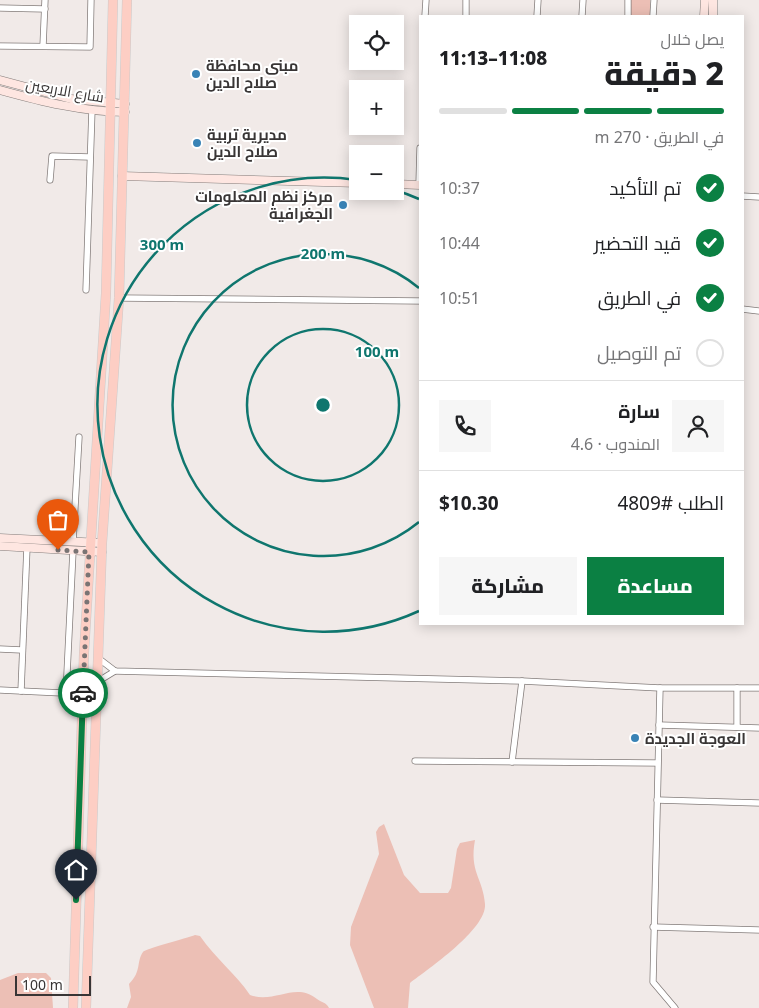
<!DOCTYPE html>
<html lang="ar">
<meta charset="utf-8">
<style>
:root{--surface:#fff;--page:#f6f6f6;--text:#202124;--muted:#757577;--line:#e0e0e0;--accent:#0b8043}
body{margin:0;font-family:"Noto Sans",Cairo,sans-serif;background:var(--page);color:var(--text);direction:rtl;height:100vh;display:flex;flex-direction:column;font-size:19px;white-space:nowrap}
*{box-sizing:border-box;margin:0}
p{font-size:16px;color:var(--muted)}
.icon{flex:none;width:28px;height:28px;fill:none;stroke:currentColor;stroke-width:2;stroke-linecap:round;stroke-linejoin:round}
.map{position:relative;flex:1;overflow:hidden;direction:ltr}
.panel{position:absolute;left:419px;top:15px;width:325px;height:610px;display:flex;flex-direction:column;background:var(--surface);border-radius:0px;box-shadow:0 2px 12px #0003;direction:rtl}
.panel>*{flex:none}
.fabs{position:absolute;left:349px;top:15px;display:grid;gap:10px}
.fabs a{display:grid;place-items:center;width:55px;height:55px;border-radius:0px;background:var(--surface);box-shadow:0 2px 12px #0003;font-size:25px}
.scale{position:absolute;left:15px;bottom:12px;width:76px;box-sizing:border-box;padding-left:5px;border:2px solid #383535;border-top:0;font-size:14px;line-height:18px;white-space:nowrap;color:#383535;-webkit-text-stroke:4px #fff;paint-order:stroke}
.pin{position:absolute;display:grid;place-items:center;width:42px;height:42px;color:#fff;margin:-51px -21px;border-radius:50% 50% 50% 0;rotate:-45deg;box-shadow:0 0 5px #0007}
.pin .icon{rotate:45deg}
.courier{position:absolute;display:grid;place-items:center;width:50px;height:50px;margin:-25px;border:4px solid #0b8043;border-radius:50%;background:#fff;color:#222;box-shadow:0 1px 6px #0007}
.summary em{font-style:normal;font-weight:800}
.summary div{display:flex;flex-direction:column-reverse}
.summary{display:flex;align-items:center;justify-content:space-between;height:85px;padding:0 20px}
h1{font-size:32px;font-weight:800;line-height:38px}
.bar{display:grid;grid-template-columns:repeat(4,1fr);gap:8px 5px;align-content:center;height:60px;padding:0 20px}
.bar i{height:6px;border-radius:4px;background:var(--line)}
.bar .on{background:var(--accent)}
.bar p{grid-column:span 4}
.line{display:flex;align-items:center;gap:12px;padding:0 20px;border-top:1px solid var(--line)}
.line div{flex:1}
.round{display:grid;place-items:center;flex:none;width:52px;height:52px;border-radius:0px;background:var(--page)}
ol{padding:0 20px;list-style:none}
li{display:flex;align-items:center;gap:15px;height:55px}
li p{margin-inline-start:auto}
li .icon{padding:5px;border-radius:50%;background:var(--accent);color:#fff;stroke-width:4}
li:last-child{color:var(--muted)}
li i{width:28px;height:28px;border:2px solid var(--line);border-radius:50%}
.button{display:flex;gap:10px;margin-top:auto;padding:10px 20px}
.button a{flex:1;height:58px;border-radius:0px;background:var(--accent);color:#fff;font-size:20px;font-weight:800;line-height:58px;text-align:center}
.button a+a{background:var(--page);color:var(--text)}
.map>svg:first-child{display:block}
</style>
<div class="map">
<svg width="759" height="1008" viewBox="0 0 759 1008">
<rect width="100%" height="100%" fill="#f1eae8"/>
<g fill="#ecbfb5">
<rect x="631" y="0" width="19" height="16"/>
<path d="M384 824 404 875 420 893H448L451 888 457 849 460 843 475 840C469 872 483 878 485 904 487 929 428 969 410 983L408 1008H374L350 945 351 927 379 854 376 832 379 827Z"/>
<path d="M195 935 200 936C215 958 236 974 250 995 275 1004 295 981 317 999 322 1003 326 1002 329 1008H127L131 997 129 984C142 971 136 962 143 952 145 949 187 938 195 935Z"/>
<path d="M18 973H46L51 978 53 1008H0V980Z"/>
</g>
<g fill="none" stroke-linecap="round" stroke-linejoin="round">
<defs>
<g id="street">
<path d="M0 8 45 9"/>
<path d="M425 16 426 0"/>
<path d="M466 16V0"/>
<path d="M537 16 538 0"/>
<path d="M582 16 583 0"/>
<path d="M628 16V0"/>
<path d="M653 16 654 0"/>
<path d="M0 46 90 47 91 0"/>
<path d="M43 46 45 0"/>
<path d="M50 180 52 156 90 157"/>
<path d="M419 184 420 148"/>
<path d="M742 196 759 197"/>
<path d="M86 290 92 109"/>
<path d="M119 298 420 301"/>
<path d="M742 309 759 311"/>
<path d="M73 542 79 437"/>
<path d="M0 649 22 650"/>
<path d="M98 658 115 671 522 681 660 688H759"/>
<path d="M97 682 115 671"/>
<path d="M660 688 653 982 675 1008"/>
<path d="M737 688V727"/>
<path d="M0 690 83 694"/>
<path d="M21 691 27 547"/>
<path d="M66 694 73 551"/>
<path d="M659 725 759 728"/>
<path d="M415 761 657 763"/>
<path d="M512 762 522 681"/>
<path d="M657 800 759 803"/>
<path d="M653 927 759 930"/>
</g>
<g id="secondary">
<path d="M704 16 705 0"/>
<path d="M713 16V0"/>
<path d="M0 80 71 99 125 104"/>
<path d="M0 90C40 101 83 112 125 112"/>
<path d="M122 176 358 183"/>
<path d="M395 184 420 185"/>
<path d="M0 538 102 543"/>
<path d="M0 546 102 552"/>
</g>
<g id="primary">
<path d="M73 1008 84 653 106 293 113 0"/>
<path d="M86 1008 102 543 119 298 127 0"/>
</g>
</defs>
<use href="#street" stroke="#837c7a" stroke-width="7"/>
<use href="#secondary" stroke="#837c7a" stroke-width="9"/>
<use href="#primary" stroke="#cbcaca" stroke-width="10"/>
<use href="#street" stroke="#fff" stroke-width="5.5"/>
<use href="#secondary" stroke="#fee6e1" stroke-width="8"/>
<use href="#primary" stroke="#fdcec4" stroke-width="9"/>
</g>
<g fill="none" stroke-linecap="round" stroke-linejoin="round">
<path stroke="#797474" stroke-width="5" stroke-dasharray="0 9" d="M58 550 89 552 83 693"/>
<path stroke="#0b8043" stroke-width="6" d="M76 900 83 693"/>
</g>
<g fill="none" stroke="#0f766e" stroke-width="2.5">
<circle cx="323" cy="405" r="76"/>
<path d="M419 522A151 151 0 1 1 419 288"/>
<path d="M419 611A227 227 0 1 1 357 180M395 190A227 227 0 0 1 419 199"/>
</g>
<g fill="#3983b6" stroke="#fff" stroke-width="2">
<circle cx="196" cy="74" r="5"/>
<circle cx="197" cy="143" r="5"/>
<circle cx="343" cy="205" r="5"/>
<circle cx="635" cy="738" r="5"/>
</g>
<g text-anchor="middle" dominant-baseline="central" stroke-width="4" stroke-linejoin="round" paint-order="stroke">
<g font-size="15" font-weight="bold" fill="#383535" stroke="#fff" text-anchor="start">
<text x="206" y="65">مبنى محافظة<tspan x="206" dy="17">صلاح الدين</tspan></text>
<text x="207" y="134">مديرية تربية<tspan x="207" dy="17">صلاح الدين</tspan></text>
<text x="333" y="196" text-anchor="end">مركز نظم المعلومات<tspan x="333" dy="17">الجغرافية</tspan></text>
<text x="645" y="738">العوجة الجديدة</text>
</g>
<g font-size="15" fill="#383535" stroke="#fff">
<text transform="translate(65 90) rotate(10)">شارع الاربعين</text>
</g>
</g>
<circle cx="323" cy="405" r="8" fill="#0f766e" stroke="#fff" stroke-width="2.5"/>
<g font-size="15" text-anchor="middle" font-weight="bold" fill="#0f766e" stroke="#fff" stroke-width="4" stroke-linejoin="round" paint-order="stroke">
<text x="162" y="250">300 m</text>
<text x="323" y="259">200 m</text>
<text x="377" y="357">100 m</text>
</g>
</svg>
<div class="fabs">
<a><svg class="icon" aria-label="locate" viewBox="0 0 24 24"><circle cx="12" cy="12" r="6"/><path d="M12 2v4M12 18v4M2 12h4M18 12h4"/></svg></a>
<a>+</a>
<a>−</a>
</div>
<div class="scale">100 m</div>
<div class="pin" style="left:58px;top:550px;background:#ea580c"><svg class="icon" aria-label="bag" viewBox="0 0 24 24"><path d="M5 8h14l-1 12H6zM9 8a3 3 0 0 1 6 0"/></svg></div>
<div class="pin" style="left:76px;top:900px;background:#1f2937"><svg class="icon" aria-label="home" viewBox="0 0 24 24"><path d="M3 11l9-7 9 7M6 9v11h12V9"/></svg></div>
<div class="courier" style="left:83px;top:693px"><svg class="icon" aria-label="car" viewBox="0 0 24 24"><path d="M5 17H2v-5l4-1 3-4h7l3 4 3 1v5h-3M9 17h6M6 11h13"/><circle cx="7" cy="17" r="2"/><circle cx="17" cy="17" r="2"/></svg></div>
<section class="panel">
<div class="summary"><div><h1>2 دقيقة</h1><p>يصل خلال</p></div><em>11:08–11:13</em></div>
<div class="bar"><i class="on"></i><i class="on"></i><i class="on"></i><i></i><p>في الطريق · 270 m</p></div>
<ol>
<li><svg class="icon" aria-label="check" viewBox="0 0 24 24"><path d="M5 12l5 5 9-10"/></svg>تم التأكيد<p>10:37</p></li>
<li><svg class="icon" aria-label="check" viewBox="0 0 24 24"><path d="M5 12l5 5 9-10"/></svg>قيد التحضير<p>10:44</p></li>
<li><svg class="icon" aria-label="check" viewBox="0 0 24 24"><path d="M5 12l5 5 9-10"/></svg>في الطريق<p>10:51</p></li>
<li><i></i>تم التوصيل</li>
</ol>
<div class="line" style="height:90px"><a class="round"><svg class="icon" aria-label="person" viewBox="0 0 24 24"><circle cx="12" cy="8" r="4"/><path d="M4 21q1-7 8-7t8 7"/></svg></a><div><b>سارة</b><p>المندوب · 4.6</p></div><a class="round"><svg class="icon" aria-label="phone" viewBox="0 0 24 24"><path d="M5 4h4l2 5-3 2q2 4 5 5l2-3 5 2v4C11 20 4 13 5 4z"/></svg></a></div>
<div class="line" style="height:65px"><div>الطلب #4809</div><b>$10.30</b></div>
<div class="button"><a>مساعدة</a><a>مشاركة</a></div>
</section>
</div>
